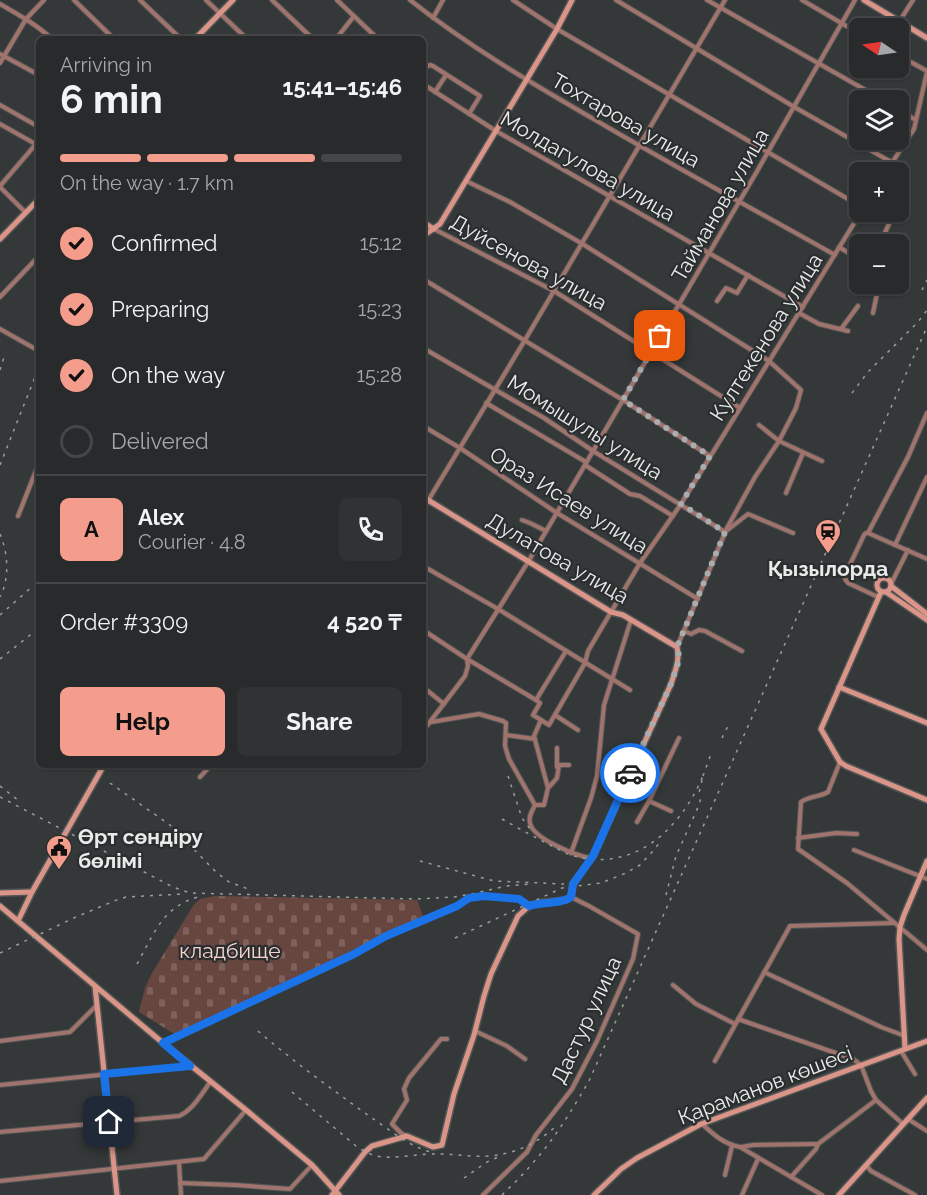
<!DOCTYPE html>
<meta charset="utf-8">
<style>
:root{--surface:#282a2b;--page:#303233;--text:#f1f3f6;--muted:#a5a7a9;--line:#444647;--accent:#f49d8d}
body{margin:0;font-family:Raleway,sans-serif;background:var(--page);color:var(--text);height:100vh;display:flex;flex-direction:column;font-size:22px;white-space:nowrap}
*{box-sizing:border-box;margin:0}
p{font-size:20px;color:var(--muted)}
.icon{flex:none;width:33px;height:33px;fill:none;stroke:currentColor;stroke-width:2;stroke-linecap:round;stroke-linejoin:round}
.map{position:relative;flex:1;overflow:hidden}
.panel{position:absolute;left:36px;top:36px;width:390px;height:732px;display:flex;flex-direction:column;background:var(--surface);border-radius:9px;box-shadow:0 2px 4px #0004,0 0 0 2px var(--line)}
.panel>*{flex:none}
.needle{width:39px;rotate:283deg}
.tools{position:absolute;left:849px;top:18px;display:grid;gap:12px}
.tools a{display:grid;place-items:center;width:60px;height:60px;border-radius:9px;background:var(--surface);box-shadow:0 2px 4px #0004,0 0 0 2px var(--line);font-size:30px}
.pin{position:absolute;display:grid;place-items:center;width:51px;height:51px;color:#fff;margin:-26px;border-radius:12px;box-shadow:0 3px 9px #0006}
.courier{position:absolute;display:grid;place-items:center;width:60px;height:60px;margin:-30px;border:4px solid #1a73e8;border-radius:50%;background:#fff;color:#222;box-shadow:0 2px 8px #0007}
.headline em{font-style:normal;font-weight:700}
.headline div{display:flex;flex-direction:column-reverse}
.headline{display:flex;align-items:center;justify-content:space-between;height:102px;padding:0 24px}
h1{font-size:39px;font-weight:700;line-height:45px}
.bar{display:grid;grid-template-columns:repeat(4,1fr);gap:9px 6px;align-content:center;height:72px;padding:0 24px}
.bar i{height:8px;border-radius:4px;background:var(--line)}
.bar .active{background:var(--accent)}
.bar p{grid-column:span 4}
.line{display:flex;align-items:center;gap:15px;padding:0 24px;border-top:2px solid var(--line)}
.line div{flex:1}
.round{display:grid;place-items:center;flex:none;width:63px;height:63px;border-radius:9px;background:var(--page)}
ol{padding:0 24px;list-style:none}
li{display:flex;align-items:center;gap:18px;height:66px}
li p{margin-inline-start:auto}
li .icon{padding:6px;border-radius:50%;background:var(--accent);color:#111;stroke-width:4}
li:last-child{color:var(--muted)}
li i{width:33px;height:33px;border:3px solid var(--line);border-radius:50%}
.cta{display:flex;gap:12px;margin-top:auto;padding:12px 24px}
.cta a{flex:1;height:69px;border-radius:9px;background:var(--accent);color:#111;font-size:24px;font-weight:700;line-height:69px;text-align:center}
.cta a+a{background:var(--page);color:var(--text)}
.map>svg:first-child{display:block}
</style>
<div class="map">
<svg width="927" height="1195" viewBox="0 0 927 1195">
<defs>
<pattern id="cemetery-stones" width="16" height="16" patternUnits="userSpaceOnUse" patternTransform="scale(1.5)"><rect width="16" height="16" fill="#684640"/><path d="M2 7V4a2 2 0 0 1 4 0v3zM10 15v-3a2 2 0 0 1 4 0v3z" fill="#7e615c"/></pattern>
</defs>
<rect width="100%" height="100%" fill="#353839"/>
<path fill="url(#cemetery-stones)" d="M215 896 417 900 423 916 176 1035 139 1012 145 988 152 973 193 906 200 899Z"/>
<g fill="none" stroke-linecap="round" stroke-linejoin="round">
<defs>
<g id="street">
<path d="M74 0 114 39"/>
<path d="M140 0 181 39"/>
<path d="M206 0 247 39"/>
<path d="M272 0 313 39"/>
<path d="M337 0 378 39"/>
<path d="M410 0C468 46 533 84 597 121 675 167 755 210 835 255"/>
<path d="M513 0 557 29 860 206"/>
<path d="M616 0 796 108 893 163"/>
<path d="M707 0 883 100"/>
<path d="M802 0 860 34"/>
<path d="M0 4C19 15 37 25 52 39"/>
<path d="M433 18 443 0"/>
<path d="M899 22 913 0"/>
<path d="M336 39 354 16"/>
<path d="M416 39 418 37"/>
<path d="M0 54 39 75"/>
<path d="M898 55 927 71"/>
<path d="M0 63 26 19 44 0"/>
<path d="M424 68 430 65 433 66 480 96 469 114"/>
<path d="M423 84 496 131 803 307"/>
<path d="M435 92 446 75"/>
<path d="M0 105 39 127"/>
<path d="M898 110 916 120"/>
<path d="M0 124 39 146"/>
<path d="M886 172 914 129 927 72"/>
<path d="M466 181 510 202 581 243 769 361 801 390 796 408 779 441 755 477 727 528 677 647"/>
<path d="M0 186 36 144"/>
<path d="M0 187 26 213"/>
<path d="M434 229 554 291 740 408"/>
<path d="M880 244 892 217 885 212"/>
<path d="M839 247 860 260"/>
<path d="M423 279 623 400 710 456"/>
<path d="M0 297 39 256"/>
<path d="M717 301 726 288 737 293 748 275"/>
<path d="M799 313 819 324 848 331"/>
<path d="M873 313 879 284"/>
<path d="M0 329 39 351"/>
<path d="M841 329 858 306"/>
<path d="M423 348 544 418 593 451 725 532 748 514 793 533"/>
<path d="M486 403 586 462"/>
<path d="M759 425 779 441 822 461"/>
<path d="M423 426 460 448 557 513 698 599"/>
<path d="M585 465 630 494 640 496 673 516"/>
<path d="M786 493 803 453"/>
<path d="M423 509 525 340 725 0"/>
<path d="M18 516 39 463"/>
<path d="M522 520 530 523 546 531"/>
<path d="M868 533 927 559"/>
<path d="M895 545 927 477"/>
<path d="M423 566 498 609 630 690"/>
<path d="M38 581 39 580"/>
<path d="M891 584 908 550"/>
<path d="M878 597 848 583 845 579V575L864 535 866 533H868L908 457 927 413"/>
<path d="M423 630 467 659 536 700"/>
<path d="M684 631 691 634 699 630 705 631 742 651"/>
<path d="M423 687 444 704"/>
<path d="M536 700 540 703 533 715 549 725 585 663 588 651 611 612 640 563 681 504 861 212"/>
<path d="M536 700 566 651"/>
<path d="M555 715 578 730"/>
<path d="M431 722 479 714 503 721 506 723 505 746 509 759 535 805H544L548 788 534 736 541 720"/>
<path d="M423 731 465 676 468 666 467 659 528 562 756 173 855 0"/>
<path d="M506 735 535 739"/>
<path d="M557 748V767"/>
<path d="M840 762 828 792C820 797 809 796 801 802L798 849 847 883 927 950"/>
<path d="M200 777 211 765"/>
<path d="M628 779 653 790"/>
<path d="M549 787 557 778 559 765H569"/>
<path d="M649 801 671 811"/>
<path d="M535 805C532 811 528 817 530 823 533 839 577 856 591 858"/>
<path d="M637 822 649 801 679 738"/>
<path d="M798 838 836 833 857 834"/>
<path d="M854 850 927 879"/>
<path d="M571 853 591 798 597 776 604 705 631 620"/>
<path d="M764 972 881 1027 905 1036"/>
<path d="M673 985 696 1004 735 1024"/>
<path d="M738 1019 853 1059 861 1065 871 1091 876 1100 903 1124"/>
<path d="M475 1031 507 1046 525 1059"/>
<path d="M0 1041 70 1032 97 1005"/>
<path d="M164 1043 354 954 386 936 457 906 469 898 484 896 519 899 529 906"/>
<path d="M901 1051 915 1074"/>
<path d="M715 1061 790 926 893 923"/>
<path d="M0 1085 190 1066"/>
<path d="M908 1119 927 1131"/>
<path d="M702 1124C714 1135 724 1144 740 1147L822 1195"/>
<path d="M0 1132 179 1116C193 1110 202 1093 211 1081"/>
<path d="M406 1136 401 1133 392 1124 407 1100 404 1089 409 1078 441 1039H447"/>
<path d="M741 1147 753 1145 818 1144"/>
<path d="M179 1162 181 1195"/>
<path d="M866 1165 871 1171 915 1195"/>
<path d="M725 1175 732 1146"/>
<path d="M791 1177 816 1149 818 1144 876 1100"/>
<path d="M0 1181 204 1159 246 1110"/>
<path d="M180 1183 235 1185 290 1189 312 1165"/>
<path d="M483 1195 527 1152 536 1135 572 1089 597 1041 633 959 638 934 589 906 571 897"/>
<path d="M742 1195 758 1159"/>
</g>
<g id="secondary">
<path d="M864 0 927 38"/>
<path d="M195 39 233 0"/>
<path d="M423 222 434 229"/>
<path d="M423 236 440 224 557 29 572 0"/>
<path d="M0 239 39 199"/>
<circle cx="884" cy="585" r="7"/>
<path d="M891 586 927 614"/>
<path d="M881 592 821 729 840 762 846 766 927 800"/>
<path d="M886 592 927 620"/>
<path d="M839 687 927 723"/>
<path d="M0 893 32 892"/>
<path d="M0 906 163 1043 246 1110 312 1165 339 1195"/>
<path d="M18 921 32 892 104 765"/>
<path d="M95 986 117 1195"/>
<path d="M905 1048 899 939 900 927 904 915 927 861"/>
<path d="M332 1195 365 1152 372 1146 407 1136 433 1147 442 1145 454 1094 474 1035 484 996 491 974 518 916 529 906 538 903 566 900 571 897 573 884 593 856 671 684C675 671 680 661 677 647L623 615 611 612 423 497"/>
<path d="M594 1195 621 1169 637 1158 701 1124 927 1041"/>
<path d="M839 1195 927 1098"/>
</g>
</defs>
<use href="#street" stroke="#525555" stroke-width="6"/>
<use href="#secondary" stroke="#525555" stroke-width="8"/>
<use href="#street" stroke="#a0746c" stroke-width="4"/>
<use href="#secondary" stroke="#da9588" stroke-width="5"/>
<g stroke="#9a9d9d" stroke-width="1.5" stroke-dasharray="3 6" stroke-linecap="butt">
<path d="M922 290 927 280"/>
<path d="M0 370 5 354"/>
<path d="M852 393 868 372 918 322 927 310"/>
<path d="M0 465 39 367"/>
<path d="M0 534C8 553 10 578 0 597"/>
<path d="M0 615 33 586 39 584"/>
<path d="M0 659 39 628"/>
<path d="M722 738 728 726"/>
<path d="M508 776 522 818 533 833"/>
<path d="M703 776 711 754"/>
<path d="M110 783 170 825 216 872 229 882 251 890"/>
<path d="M0 786 18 800"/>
<path d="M0 797 173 887 190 893 415 899 454 897 472 894 506 886 530 884"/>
<path d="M502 819C518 828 534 837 550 845 557 848 564 853 571 855 633 874 680 830 703 776L698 797"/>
<path d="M420 861 494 881 564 884"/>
<path d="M666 895 676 856 699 805 702 794"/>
<path d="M455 938 562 888 601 883 626 873 640 865 653 851 660 842"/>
<path d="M0 953 76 917 114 901 126 897 183 894"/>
<path d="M137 964C154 934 162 907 198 897"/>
<path d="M258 1031C294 1062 333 1090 372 1118 390 1130 410 1147 431 1152"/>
<path d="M292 1092 356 1146C363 1150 369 1155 377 1156 393 1160 420 1153 438 1154 459 1154 481 1159 503 1154 523 1150 541 1140 556 1126"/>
<path d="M464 1178 487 1162 498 1157"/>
<path d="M502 1195C512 1185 522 1176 531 1165 554 1140 572 1110 589 1081L927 327"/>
</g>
</g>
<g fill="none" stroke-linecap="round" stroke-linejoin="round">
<path stroke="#aaacad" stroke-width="6" stroke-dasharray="0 10.8" d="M630 773 671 684 678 663 679 656 677 647 725 532 681 504 710 456 623 400 660 336"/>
<path stroke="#1a73e8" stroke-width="8" d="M109 1122 104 1074 190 1066 163 1043 354 954 386 936 457 906 469 898 484 896 519 899 529 906C543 901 560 905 571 897L573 884 593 856 630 773"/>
</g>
<defs>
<symbol id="station-pin" viewBox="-11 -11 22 30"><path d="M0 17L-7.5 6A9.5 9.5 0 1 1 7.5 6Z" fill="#f49d8d" stroke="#2b2e2f"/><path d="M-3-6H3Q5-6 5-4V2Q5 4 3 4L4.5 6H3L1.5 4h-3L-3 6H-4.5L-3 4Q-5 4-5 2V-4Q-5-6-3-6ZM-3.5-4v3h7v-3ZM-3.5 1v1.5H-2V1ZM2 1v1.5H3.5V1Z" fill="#111"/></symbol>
<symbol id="civic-pin" viewBox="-11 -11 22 30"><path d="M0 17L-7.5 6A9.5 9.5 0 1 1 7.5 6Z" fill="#f49d8d" stroke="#2b2e2f"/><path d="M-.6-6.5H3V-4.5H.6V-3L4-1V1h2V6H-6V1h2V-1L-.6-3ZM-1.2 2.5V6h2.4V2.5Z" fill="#111"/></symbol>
</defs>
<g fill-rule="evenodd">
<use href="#station-pin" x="813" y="517" width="30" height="40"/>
<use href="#civic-pin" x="44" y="833" width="30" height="40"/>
</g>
<g text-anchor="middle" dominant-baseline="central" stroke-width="4.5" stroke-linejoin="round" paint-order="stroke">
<g font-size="21" fill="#e9ebeb" stroke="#2b2e2f">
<text transform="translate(626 120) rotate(30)">Тохтарова улица</text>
<text transform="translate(588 166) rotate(30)">Молдагулова улица</text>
<text transform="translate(720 205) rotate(-60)">Тайманова улица</text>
<text transform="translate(529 262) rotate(29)">Дуйсенова улица</text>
<text transform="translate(766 337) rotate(-58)">Култекенова улица</text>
<text transform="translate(585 427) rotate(32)">Момышулы улица</text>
<text transform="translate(569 500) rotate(32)">Ораз Исаев улица</text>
<text transform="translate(558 558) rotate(30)">Дулатова улица</text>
<text transform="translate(586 1020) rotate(-65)">Дастур улица</text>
<text transform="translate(765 1085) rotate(-21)">Қараманов көшесі</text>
</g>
<g font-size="21" font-weight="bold" fill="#e9ebeb" stroke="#2b2e2f">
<text x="828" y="568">Қызылорда</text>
<text x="78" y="836" text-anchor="start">Өрт сөндіру<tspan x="78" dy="24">бөлімі</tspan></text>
</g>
<g font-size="21" fill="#f6d5ce" stroke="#2b2e2f">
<text x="230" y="950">кладбище</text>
</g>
</g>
</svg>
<div class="tools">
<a><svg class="needle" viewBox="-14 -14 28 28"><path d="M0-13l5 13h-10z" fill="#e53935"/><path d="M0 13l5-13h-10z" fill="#a5a7a9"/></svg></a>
<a><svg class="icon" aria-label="layers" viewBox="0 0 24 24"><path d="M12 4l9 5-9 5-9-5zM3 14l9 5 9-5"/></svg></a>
<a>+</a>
<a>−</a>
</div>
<div class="pin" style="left:660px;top:336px;background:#ea580c"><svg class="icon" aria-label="bag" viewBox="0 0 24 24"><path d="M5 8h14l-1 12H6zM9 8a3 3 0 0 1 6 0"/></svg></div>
<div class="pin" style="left:109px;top:1122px;background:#1f2937"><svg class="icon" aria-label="home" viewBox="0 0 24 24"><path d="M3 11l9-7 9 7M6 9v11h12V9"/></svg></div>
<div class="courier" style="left:630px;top:773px"><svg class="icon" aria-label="car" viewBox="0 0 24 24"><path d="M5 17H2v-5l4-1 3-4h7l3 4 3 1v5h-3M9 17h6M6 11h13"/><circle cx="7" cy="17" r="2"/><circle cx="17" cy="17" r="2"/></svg></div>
<section class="panel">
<div class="headline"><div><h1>6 min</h1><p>Arriving in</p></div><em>15:41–15:46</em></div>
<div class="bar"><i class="active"></i><i class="active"></i><i class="active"></i><i></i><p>On the way · 1.7 km</p></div>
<ol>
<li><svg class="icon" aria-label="check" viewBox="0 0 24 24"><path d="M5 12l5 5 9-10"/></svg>Confirmed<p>15:12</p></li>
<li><svg class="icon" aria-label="check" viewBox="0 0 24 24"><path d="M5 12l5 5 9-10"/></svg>Preparing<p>15:23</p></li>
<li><svg class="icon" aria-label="check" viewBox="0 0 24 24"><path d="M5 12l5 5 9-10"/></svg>On the way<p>15:28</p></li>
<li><i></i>Delivered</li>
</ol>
<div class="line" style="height:108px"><b class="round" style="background:var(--accent);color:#111">A</b><div><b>Alex</b><p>Courier · 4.8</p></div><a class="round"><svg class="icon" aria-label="phone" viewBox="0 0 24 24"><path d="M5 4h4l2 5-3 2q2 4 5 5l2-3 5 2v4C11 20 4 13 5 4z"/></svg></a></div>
<div class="line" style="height:78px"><div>Order #3309</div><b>4 520 ₸</b></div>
<div class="cta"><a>Help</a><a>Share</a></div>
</section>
</div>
